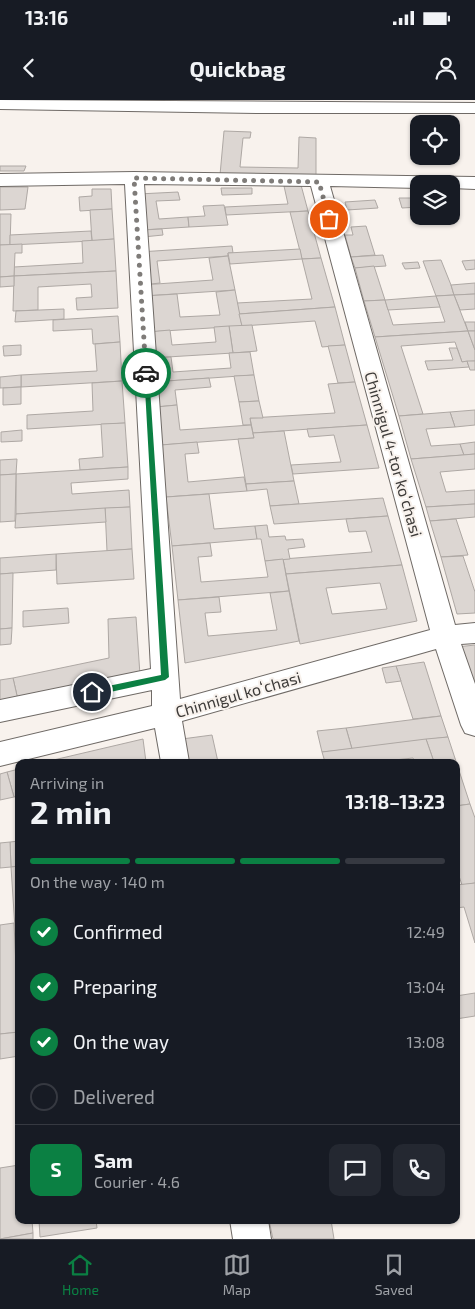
<!DOCTYPE html>
<meta charset="utf-8">
<style>
:root{--surface:#171b24;--page:#242831;--text:#f1f3f6;--muted:#9ea1a6;--line:#363941;--accent:#0b8043}
body{margin:0;font-family:"Exo 2",sans-serif;background:var(--page);color:var(--text);height:100vh;display:flex;flex-direction:column;font-size:19px;white-space:nowrap}
*{box-sizing:border-box;margin:0}
p{font-size:16px;color:var(--muted)}
.icon{flex:none;width:28px;height:28px;fill:none;stroke:currentColor;stroke-width:2;stroke-linecap:round;stroke-linejoin:round}
.map{position:relative;flex:1;overflow:hidden}
.details{position:absolute;left:15px;top:659px;width:445px;height:465px;display:flex;flex-direction:column;background:var(--surface);border-radius:10px;box-shadow:0 1px 4px #0004}
.details>*{flex:none}
.controls{position:absolute;left:410px;top:15px;display:grid;gap:10px}
.controls a{display:grid;place-items:center;width:50px;height:50px;border-radius:10px;background:var(--surface);box-shadow:0 1px 4px #0004;font-size:25px}
.pin{position:absolute;display:grid;place-items:center;width:42px;height:42px;color:#fff;margin:-21px;border:2px solid #fff;border-radius:50%;box-shadow:0 1px 5px #0007}
.courier{position:absolute;display:grid;place-items:center;width:50px;height:50px;margin:-25px;border:4px solid #0b8043;border-radius:50%;background:#fff;color:#222;box-shadow:0 1px 6px #0007}
.head em{font-style:normal;font-weight:700}
.head div{display:flex;flex-direction:column-reverse}
.head{display:flex;align-items:center;justify-content:space-between;height:85px;padding:0 15px}
h1{font-size:32px;font-weight:700;line-height:38px}
.bar{display:grid;grid-template-columns:repeat(4,1fr);gap:8px 5px;align-content:center;height:60px;padding:0 15px}
.bar i{height:6px;border-radius:4px;background:var(--line)}
.bar .selected{background:var(--accent)}
.bar p{grid-column:span 4}
.line{display:flex;align-items:center;gap:12px;padding:0 15px;border-top:1px solid var(--line)}
.line div{flex:1}
.round{display:grid;place-items:center;flex:none;width:52px;height:52px;border-radius:10px;background:var(--page)}
ol{padding:0 15px;list-style:none}
li{display:flex;align-items:center;gap:15px;height:55px}
li p{margin-inline-start:auto}
li .icon{padding:5px;border-radius:50%;background:var(--accent);color:#fff;stroke-width:4}
li:last-child{color:var(--muted)}
li i{width:28px;height:28px;border:2px solid var(--line);border-radius:50%}
.status{display:flex;justify-content:space-between;align-items:center;height:35px;padding:0 25px;background:var(--surface);direction:ltr}
.status svg{height:14px;fill:currentColor}
header{display:flex;justify-content:space-between;align-items:center;height:65px;padding:0 15px;background:var(--surface);font-size:22px;font-weight:700}
.menu{display:flex;justify-content:space-around;align-items:center;height:70px;border-top:1px solid var(--line);background:var(--surface);font-size:14px;color:var(--muted)}
.menu a{display:grid;justify-items:center;gap:2px}
.menu .selected{color:var(--accent)}
.map>svg:first-child{display:block}
</style>
<div class="status"><b>13:16</b><svg viewBox="0 0 49 12"><path d="M0 12V9h3v3zM5 12V6h3v6zM10 12V3h3v9zM15 12V0h3v12zM26 1h20v11H26zM47 4h2v5h-2z"/></svg></div>
<header><svg class="icon" aria-label="back" viewBox="0 0 24 24"><path d="M15 5l-7 7 7 7"/></svg>Quickbag<svg class="icon" aria-label="person" viewBox="0 0 24 24"><circle cx="12" cy="8" r="4"/><path d="M4 21q1-7 8-7t8 7"/></svg></header>
<div class="map">
<svg width="475" height="1139" viewBox="0 0 475 1139">
<rect width="100%" height="100%" fill="#f8f2ed"/>
<g fill="#dcd6d2" stroke="#aea8a4" fill-rule="evenodd">
<path d="M224 31 251 32 250 38H243L240 67 298 68 299 37 316 38V77L220 75Z"/>
<path d="M0 66H26L24 71H0Z"/>
<path d="M301 85 308 111 226 115 225 107 288 104 284 86Z"/>
<path d="M0 87H28L25 109 0 110Z"/>
<path d="M221 88H252V94L222 95Z"/>
<path d="M92 89H111L112 109 80 111 79 97 92 96Z"/>
<path d="M178 92 180 100 156 101 159 119 188 117 189 127 142 130 138 94Z"/>
<path d="M399 98H419V107L402 108Z"/>
<path d="M375 100 378 108 347 110 345 102Z"/>
<path d="M224 105 228 125 189 127 188 117 205 116 203 106Z"/>
<path d="M112 109 114 139 92 141 90 110Z"/>
<path d="M308 111 321 158 302 159 290 112Z"/>
<path d="M0 114H11L10 145H0Z"/>
<path d="M366 126 375 155 351 157 345 135H353L351 127Z"/>
<path d="M162 129 163 135 143 137 142 130Z"/>
<path d="M91 131 92 141 10 145V135Z"/>
<path d="M114 139 116 171 14 176V167L83 163 82 141Z"/>
<path d="M22 144V153H15L14 176 0 177V145Z"/>
<path d="M232 146 233 153H228V156L157 161 160 183 142 185 139 152Z"/>
<path d="M300 149 302 159 230 164 228 153Z"/>
<path d="M383 155 386 166 355 168 351 157Z"/>
<path d="M228 156 235 190 144 196 142 185 213 180 209 158Z"/>
<path d="M321 158 335 207 239 214 237 203 312 199 302 159Z"/>
<path d="M441 160 451 185 454 195 436 196 423 161Z"/>
<path d="M475 160V169L466 170 462 161Z"/>
<path d="M418 162 420 168 405 169 402 163Z"/>
<path d="M374 166 385 200 364 201 355 168Z"/>
<path d="M116 171 118 208 77 210 76 198 92 197 91 184 38 187V210L13 211 14 176Z"/>
<path d="M14 176V186L0 187V177Z"/>
<path d="M475 183V194L454 195 451 185Z"/>
<path d="M235 190 242 226 148 232 144 196 177 194 180 217 220 215 216 192Z"/>
<path d="M475 194V209L460 210 454 195Z"/>
<path d="M454 195 468 231 375 237 364 201 385 200 393 225 445 222 436 196Z"/>
<path d="M436 196 440 207 388 210 385 200Z"/>
<path d="M335 207 345 245 322 247 315 221 242 226 239 214Z"/>
<path d="M64 209V219L15 222 16 211Z"/>
<path d="M118 216 120 242 93 244 92 229 53 231V220Z"/>
<path d="M465 222H475V231H468Z"/>
<path d="M252 225 257 251 233 253 229 226Z"/>
<path d="M229 226 233 253 151 258 148 232 170 230 172 245 216 242 214 227Z"/>
<path d="M468 231 475 250V261L462 262 455 242 401 246 423 314 399 316 375 237Z"/>
<path d="M468 231H475V250Z"/>
<path d="M120 242 122 281 21 287V275L97 271 95 244Z"/>
<path d="M21 245V255L4 256 3 246Z"/>
<path d="M345 245 355 282 338 283 328 246Z"/>
<path d="M449 248H457L462 262 467 261 469 267 428 270 425 261 453 260Z"/>
<path d="M250 252 254 275 153 282 151 258 171 257 173 272 231 268 229 253Z"/>
<path d="M467 261H475V270H470Z"/>
<path d="M21 275V287L0 288V277Z"/>
<path d="M254 275 259 301 239 302 234 276Z"/>
<path d="M209 278 211 287 175 290 177 305 156 307 153 282Z"/>
<path d="M122 281 125 323 27 329V315L93 311 92 283Z"/>
<path d="M355 282 367 325 253 333 250 318 335 313 328 284Z"/>
<path d="M21 287V304L3 305V288Z"/>
<path d="M259 301 263 318H250L251 325H243L239 302Z"/>
<path d="M177 305 180 330 251 325 254 338 161 345 156 307Z"/>
<path d="M475 310V325L455 327 450 312Z"/>
<path d="M450 312 455 327 426 329 431 346 460 344 464 355 411 359 399 316Z"/>
<path d="M125 323 128 367 80 370 79 359 103 357 101 324Z"/>
<path d="M367 325 379 368 293 374 291 365 341 362 334 335 309 337 307 329Z"/>
<path d="M22 330V341L1 342V332Z"/>
<path d="M284 331 294 381 246 384 238 339 254 338 253 333Z"/>
<path d="M197 342 199 353 185 354 188 382 244 377 247 391 166 397 161 345Z"/>
<path d="M475 342V354L464 355 460 344Z"/>
<path d="M475 354V369L440 372 446 392 475 390V404L426 407 411 359Z"/>
<path d="M17 359 16 374 0 375V360Z"/>
<path d="M128 367V379L71 383 72 394 129 390 130 407 16 414V374Z"/>
<path d="M16 374 15 421 0 422V375Z"/>
<path d="M294 381 299 404 270 406 267 389 247 391 246 384Z"/>
<path d="M209 394 214 429 255 426 257 439 172 446 166 397Z"/>
<path d="M383 398 388 416 274 424 270 406Z"/>
<path d="M475 404V417L430 421 426 407Z"/>
<path d="M130 407 132 449 107 451 105 408Z"/>
<path d="M105 408 106 422 15 428 16 414Z"/>
<path d="M388 416 402 465 286 474 283 459 372 452 366 431 349 432 346 419Z"/>
<path d="M456 419 468 455 441 457 430 421Z"/>
<path d="M267 425 269 437 285 436 286 440 303 439 305 447 288 449 290 459 265 461 261 439H257L255 426Z"/>
<path d="M210 443 212 456 198 457 201 482 268 477 265 461 283 459 289 491 178 500 172 446Z"/>
<path d="M132 449 134 479 57 484 56 454Z"/>
<path d="M56 454V470L0 474V458Z"/>
<path d="M463 456 475 492V513L457 514 441 457Z"/>
<path d="M402 465 417 521 300 544 286 474ZM380 483 387 509 332 514 326 488Z"/>
<path d="M13 473 12 528 0 529V474Z"/>
<path d="M289 491 299 541 185 563 178 500 219 497 221 512 205 513 208 536 277 530 270 493Z"/>
<path d="M68 508 69 523 23 527V511Z"/>
<path d="M136 517 140 575 18 600 13 578 109 558 108 519Z"/>
<path d="M12 528 11 544 0 545V529Z"/>
<path d="M475 545V599L457 547Z"/>
<path d="M424 562 441 616 413 619 396 566Z"/>
<path d="M396 566 401 581 386 583 382 568Z"/>
<path d="M13 578 18 600 0 603V580Z"/>
<path d="M441 616 448 637 352 649 346 628Z"/>
<path d="M346 628 352 649 322 652 317 631Z"/>
<path d="M212 635 218 662H186L182 639Z"/>
<path d="M448 637 470 704 456 706V662H434L426 639Z"/>
<path d="M143 639 146 662H45Z"/>
<path d="M426 639 434 662H415L413 658 376 662H325L322 652Z"/>
<path d="M19 669V696L14 697 7 672Z"/>
<path d="M7 672 14 697 0 700V674Z"/>
<path d="M470 704 475 718V783L462 785 456 767V706Z"/>
<path d="M19 741V766L11 767 10 742Z"/>
<path d="M10 742 11 767 0 768V743Z"/>
<path d="M19 766V827L15 828 11 767Z"/>
<path d="M475 783V843L464 807 456 808V785Z"/>
<path d="M14 823 19 932 0 934V825Z"/>
<path d="M19 827V900L15 828Z"/>
<path d="M475 893V916L456 919V896Z"/>
<path d="M19 932V956L0 959V934Z"/>
<path d="M19 1065V1120H32L33 1133 0 1139V1068Z"/>
<path d="M39 1120H96L97 1128 40 1137Z"/>
<path d="M269 1120H331L334 1139H273Z"/>
<path d="M33 1133V1139H0Z"/>
</g>
<g fill="none" stroke-linecap="round" stroke-linejoin="round">
<defs>
<g id="street">
<path d="M0 0 475 3V13H257L0 9Z"/>
<path d="M134 72 475 77V89L451 88V84H419V88L330 86 455 525 475 523V543L461 544 475 584V636L465 633 461 625 436 549 182 621 189 662H161L155 628 0 666V642L152 606V590L0 622V600L151 569 125 84 0 86V74ZM144 84 311 86 430 530 180 599Z"/>
<path d="M230 1120H268L271 1139H233Z"/>
</g>
</defs>
<use href="#street" stroke="#6f6a66" stroke-width="2"/>
<use href="#street" fill="#fff" fill-rule="evenodd"/>
</g>
<path fill="#0b8043" d="M144 271 149 273 169 577 165 580 92 596 89 595V590L161 575Z"/>
<g fill="none" stroke-linecap="round" stroke-linejoin="round">
<path stroke="#7f7c79" stroke-width="5" stroke-dasharray="0 9" d="M146 273 134 78 319 82 329 119"/>
</g>
<g text-anchor="middle" dominant-baseline="central" stroke-width="4" stroke-linejoin="round" paint-order="stroke">
<g font-size="16" fill="#3e3c3a" stroke="#f8f2ed">
<text transform="translate(394 354) rotate(74)">Chinnigul 4-tor koʻchasi</text>
<text transform="translate(238 594) rotate(-16)">Chinnigul koʻchasi</text>
</g>
</g>
</svg>
<div class="controls">
<a><svg class="icon" aria-label="locate" viewBox="0 0 24 24"><circle cx="12" cy="12" r="6"/><path d="M12 2v4M12 18v4M2 12h4M18 12h4"/></svg></a>
<a><svg class="icon" aria-label="layers" viewBox="0 0 24 24"><path d="M12 4l9 5-9 5-9-5zM3 14l9 5 9-5"/></svg></a>
</div>
<div class="pin" style="left:329px;top:119px;background:#ea580c"><svg class="icon" aria-label="bag" viewBox="0 0 24 24"><path d="M5 8h14l-1 12H6zM9 8a3 3 0 0 1 6 0"/></svg></div>
<div class="pin" style="left:92px;top:592px;background:#1f2937"><svg class="icon" aria-label="home" viewBox="0 0 24 24"><path d="M3 11l9-7 9 7M6 9v11h12V9"/></svg></div>
<div class="courier" style="left:146px;top:273px"><svg class="icon" aria-label="car" viewBox="0 0 24 24"><path d="M5 17H2v-5l4-1 3-4h7l3 4 3 1v5h-3M9 17h6M6 11h13"/><circle cx="7" cy="17" r="2"/><circle cx="17" cy="17" r="2"/></svg></div>
<section class="details">
<div class="head"><div><h1>2 min</h1><p>Arriving in</p></div><em>13:18–13:23</em></div>
<div class="bar"><i class="selected"></i><i class="selected"></i><i class="selected"></i><i></i><p>On the way · 140 m</p></div>
<ol>
<li><svg class="icon" aria-label="check" viewBox="0 0 24 24"><path d="M5 12l5 5 9-10"/></svg>Confirmed<p>12:49</p></li>
<li><svg class="icon" aria-label="check" viewBox="0 0 24 24"><path d="M5 12l5 5 9-10"/></svg>Preparing<p>13:04</p></li>
<li><svg class="icon" aria-label="check" viewBox="0 0 24 24"><path d="M5 12l5 5 9-10"/></svg>On the way<p>13:08</p></li>
<li><i></i>Delivered</li>
</ol>
<div class="line" style="height:90px"><b class="round" style="background:var(--accent);color:#fff">S</b><div><b>Sam</b><p>Courier · 4.6</p></div><a class="round"><svg class="icon" aria-label="chat" viewBox="0 0 24 24"><path d="M4 5h16v11H9l-5 4z"/></svg></a><a class="round"><svg class="icon" aria-label="phone" viewBox="0 0 24 24"><path d="M5 4h4l2 5-3 2q2 4 5 5l2-3 5 2v4C11 20 4 13 5 4z"/></svg></a></div>
</section>
</div>
<nav class="menu">
<a class="selected"><svg class="icon" aria-label="home" viewBox="0 0 24 24"><path d="M3 11l9-7 9 7M6 9v11h12V9"/></svg>Home</a>
<a><svg class="icon" aria-label="map" viewBox="0 0 24 24"><path d="M3 6l6-2 6 2 6-2v14l-6 2-6-2-6 2zM9 4v14M15 6v14"/></svg>Map</a>
<a><svg class="icon" aria-label="saved" viewBox="0 0 24 24"><path d="M7 4h10v16l-5-4-5 4z"/></svg>Saved</a>
</nav>
